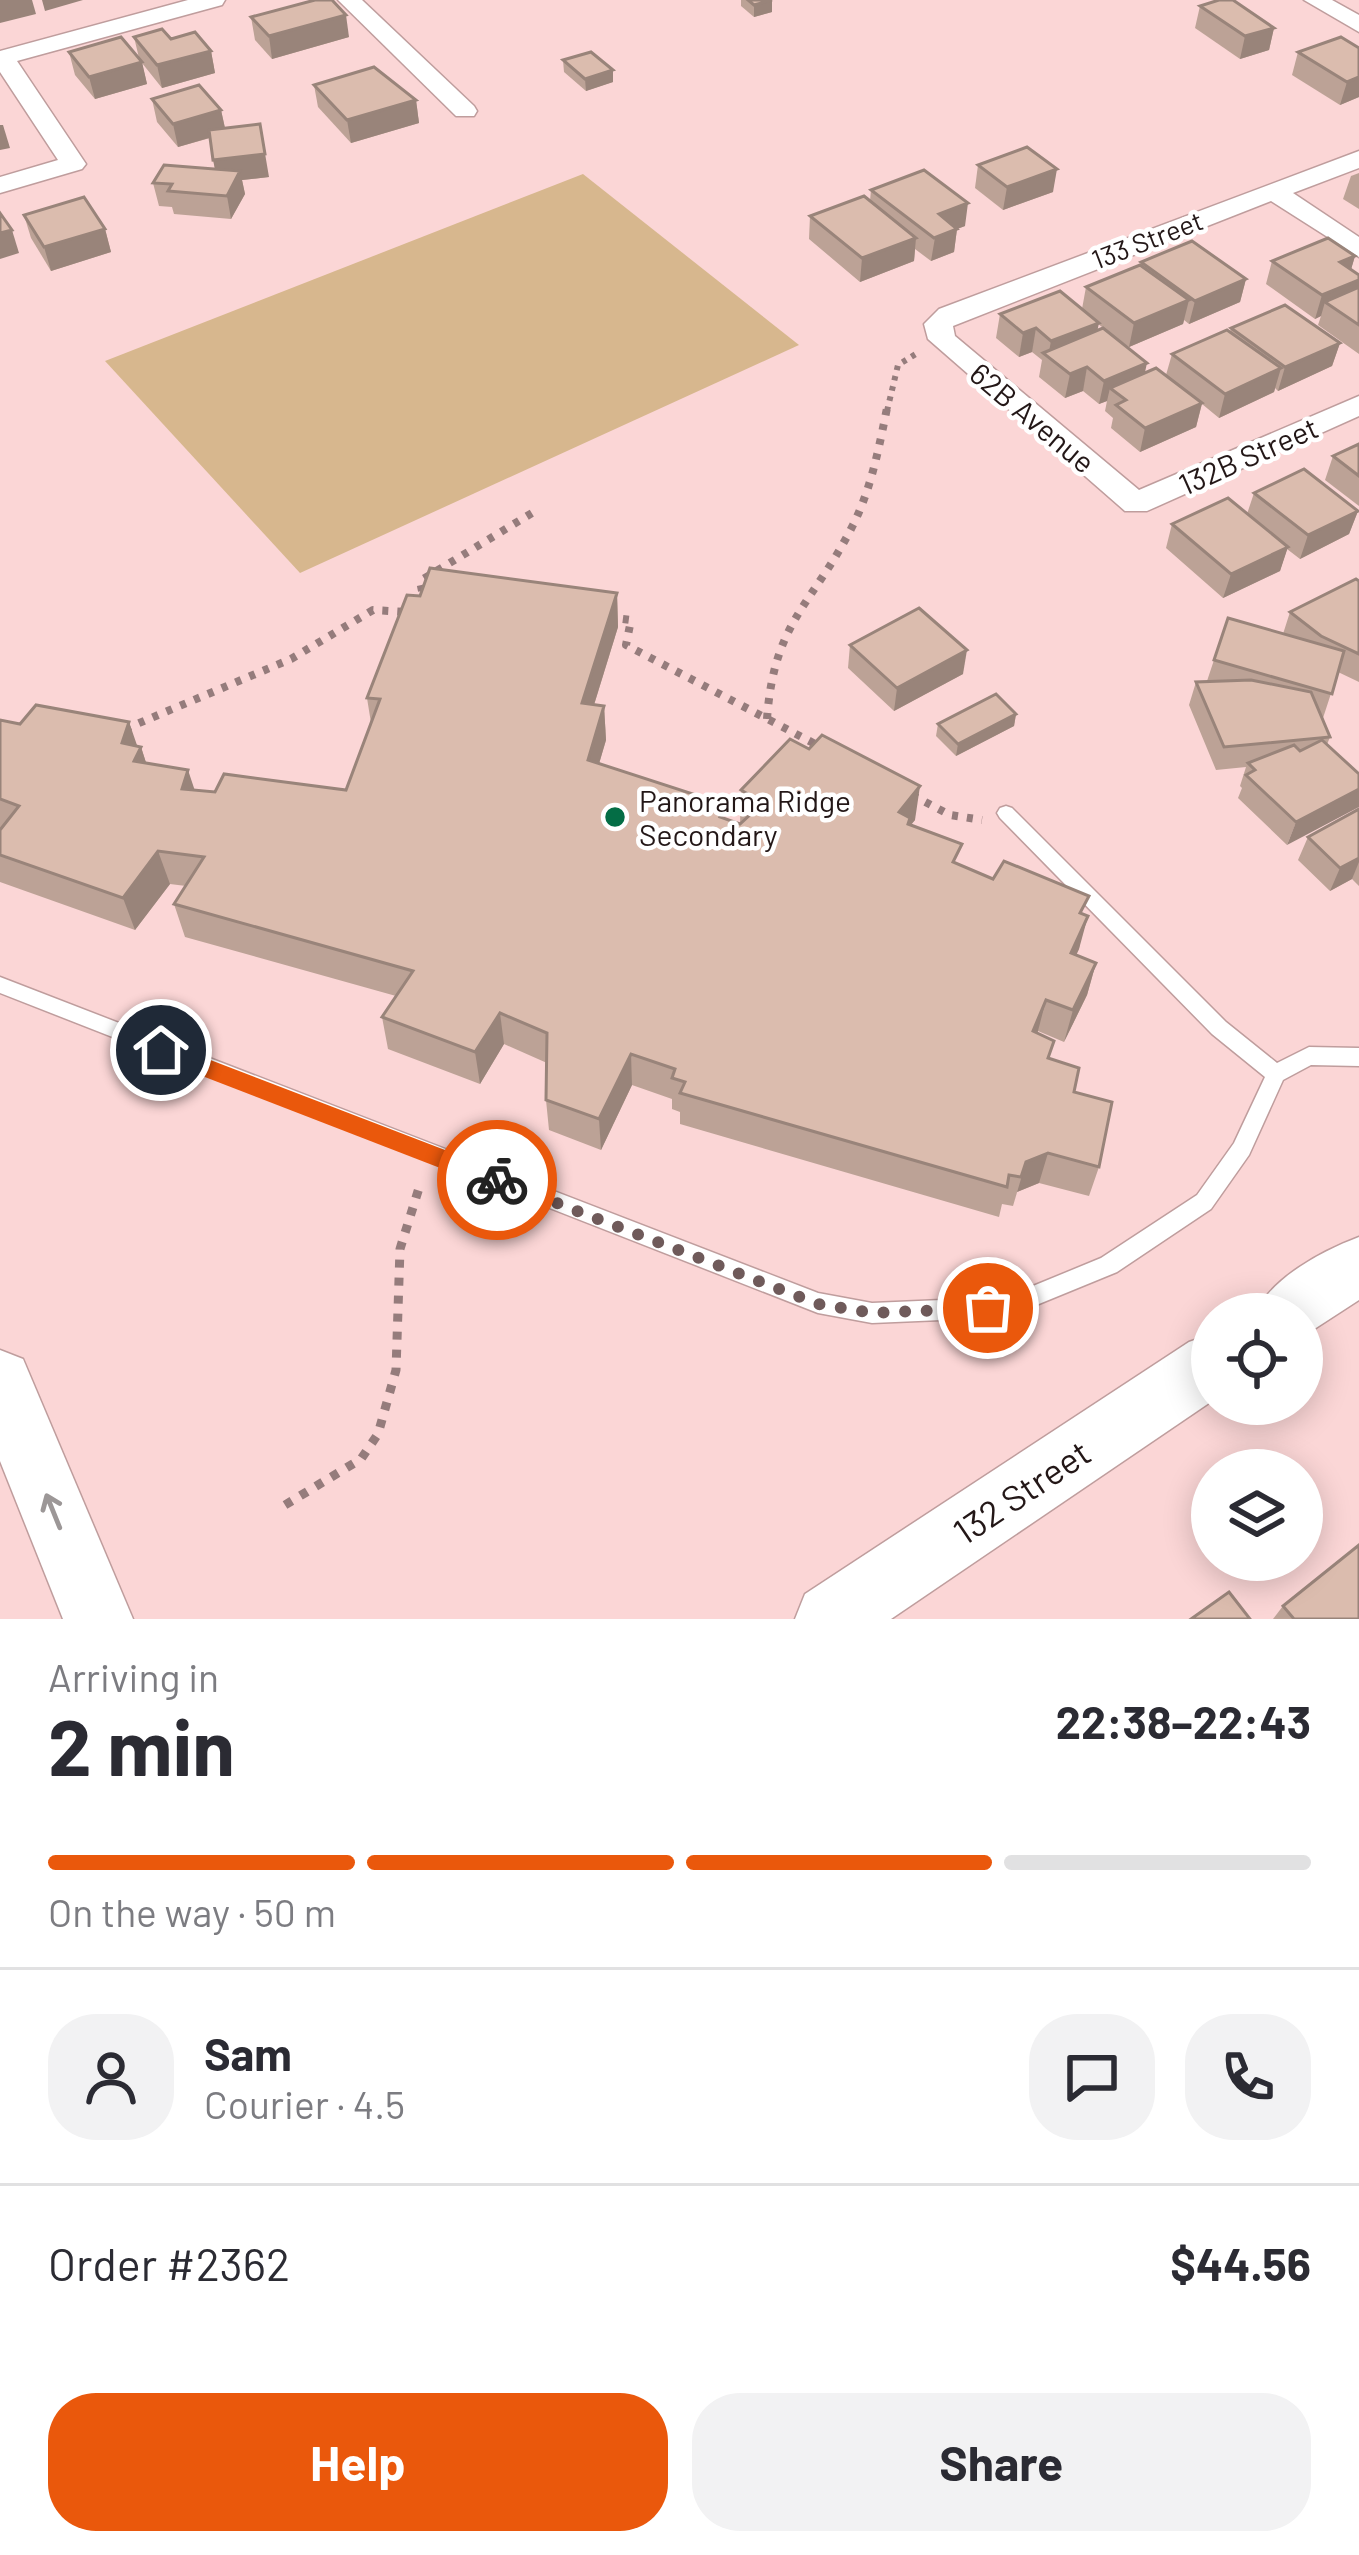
<!DOCTYPE html>
<meta charset="utf-8">
<style>
:root{--surface:#fff;--page:#f2f2f3;--text:#2b2b33;--muted:#7c7c81;--line:#e1e1e2;--accent:#ea580c}
body{margin:0;font-family:Barlow,sans-serif;background:var(--page);color:var(--text);height:100vh;display:flex;flex-direction:column;font-size:45px;white-space:nowrap}
*{box-sizing:border-box;margin:0}
p{font-size:39px;color:var(--muted)}
.icon{flex:none;width:66px;height:66px;fill:none;stroke:currentColor;stroke-width:2;stroke-linecap:round;stroke-linejoin:round}
.map{position:relative;height:1619px;overflow:hidden}
.panel{display:flex;flex-direction:column;background:var(--surface);flex:1}
.panel>*{flex:none}
.buttons{position:absolute;left:1191px;top:1293px;display:grid;gap:24px}
.buttons a{display:grid;place-items:center;width:132px;height:132px;border-radius:50%;background:var(--surface);box-shadow:0 6px 30px #0003;font-size:60px}
.pin{position:absolute;display:grid;place-items:center;width:102px;height:102px;color:#fff;margin:-51px;border:6px solid #fff;border-radius:50%;box-shadow:0 3px 12px #0007}
.courier{position:absolute;display:grid;place-items:center;width:120px;height:120px;margin:-60px;border:9px solid #ea580c;border-radius:50%;background:#fff;color:#222;box-shadow:0 3px 15px #0007}
.head em{font-style:normal;font-weight:700}
.head div{display:flex;flex-direction:column-reverse}
.head{display:flex;align-items:center;justify-content:space-between;height:204px;padding:0 48px}
h1{font-size:78px;font-weight:700;line-height:90px}
.bar{display:grid;grid-template-columns:repeat(4,1fr);gap:18px 12px;align-content:center;height:144px;padding:0 48px}
.bar i{height:15px;border-radius:9px;background:var(--line)}
.bar .current{background:var(--accent)}
.bar p{grid-column:span 4}
.line{display:flex;align-items:center;gap:30px;padding:0 48px;border-top:3px solid var(--line)}
.line div{flex:1}
.round{display:grid;place-items:center;flex:none;width:126px;height:126px;border-radius:48px;background:var(--page)}
.cta{display:flex;gap:24px;margin-top:auto;padding:24px 48px}
.cta a{flex:1;height:138px;border-radius:48px;background:var(--accent);color:#fff;font-size:48px;font-weight:700;line-height:138px;text-align:center}
.cta a+a{background:var(--page);color:var(--text)}
.map>svg:first-child{display:block}
</style>
<div class="map">
<svg width="1359" height="1619" viewBox="0 0 1359 1619">
<rect width="100%" height="100%" fill="#fbd6d6"/>
<path fill="#d7b78e" d="M583 174 799 345 300 573 105 361Z"/>
<g fill="none" stroke-linecap="round" stroke-linejoin="round">
<defs>
<path id="service" d="M1006 806 1012 808 1226 1022 1277 1063 1309 1047 1359 1048V1066L1311 1065 1283 1080 1249 1155 1211 1209 1117 1272 1034 1306 988 1318 872 1323 818 1313 0 993V977L818 1293 872 1303 988 1298 1033 1286 1101 1258 1197 1195 1234 1143 1265 1077 1212 1034 1000 818 997 813 1000 808Z"/>
<g id="minor">
<path d="M188 0H225L222 5 17 61 86 164 82 169 0 193V177L58 160 0 72V51Z"/>
<path d="M338 0H362L474 106 477 111 474 116H456Z"/>
<path d="M1304 0H1332L1359 15V32Z"/>
<path d="M1359 151V168L1293 193 1359 237V257L1271 201 953 326 955 336 1139 490 1359 396V416L1147 511H1125L928 339 924 324 939 309Z"/>
</g>
<g id="secondary">
<path d="M1359 1237V1300L1302 1337V1314H1255C1271 1278 1322 1251 1359 1237Z"/>
<path d="M1212 1334V1401L891 1619H795L805 1594 1189 1342Z"/>
<path d="M0 1350 23 1359 133 1619H63L0 1461Z"/>
</g>
</defs>
<use href="#service" stroke="#bf9d9d" stroke-width="3"/>
<use href="#minor" stroke="#bf9d9d" stroke-width="3"/>
<use href="#secondary" stroke="#bf9d9d" stroke-width="3"/>
<path stroke="#957c7c" stroke-width="6" stroke-dasharray="4.5 6" stroke-linecap="butt" d="M887 411 898 365 919 352"/>
<g stroke="#957c7c" stroke-width="8" stroke-dasharray="6 9" stroke-linecap="butt">
<path d="M422 591 420 581 537 510"/>
<path d="M608 617 631 620 626 645 819 746"/>
<path d="M767 719C774 620 813 605 853 525 871 489 879 448 887 408"/>
<path d="M125 729 291 659 373 610 407 612"/>
<path d="M912 795 950 815 982 820"/>
</g>
<path stroke="#957c7c" stroke-width="9" stroke-dasharray="8 10" stroke-linecap="butt" d="M285 1505 361 1459 378 1434 396 1370 400 1249 419 1188"/>
<use href="#service" fill="#fff" fill-rule="evenodd"/>
<use href="#minor" fill="#fff" fill-rule="evenodd"/>
<use href="#secondary" fill="#fff" fill-rule="evenodd"/>
</g>
<g fill="#bca296">
<path d="M741 0H772V12L754 17 741 6Z"/>
<path d="M1200 6 1274 28 1269 50 1240 59 1195 28Z"/>
<path d="M251 17 349 37 272 59 255 40Z"/>
<path d="M134 37 171 39 211 51 215 73 162 88 142 63 147 84 95 99 75 75 69 52 139 58Z"/>
<path d="M1359 48V97L1340 105 1292 75 1298 52Z"/>
<path d="M563 60 613 70V82L586 91 564 72Z"/>
<path d="M314 85 416 100 419 123 351 143 318 107Z"/>
<path d="M152 99 221 110 225 128 269 177 242 180 245 194 231 219 174 214 172 207 159 206 153 183 215 169 210 138 178 147 157 122Z"/>
<path d="M978 165 1053 192 1003 210 975 188Z"/>
<path d="M1359 173V209L1343 199 1351 176Z"/>
<path d="M871 190 965 226 957 229 954 252 931 261 915 249 914 261 860 282 809 239 810 216 870 201Z"/>
<path d="M24 215 105 229 111 252 51 271 31 238Z"/>
<path d="M1355 256 1351 269 1359 275V354L1318 325 1321 316 1315 319 1266 284 1272 261Z"/>
<path d="M1141 262 1246 279 1240 302 1189 324 1184 320 1183 324 1129 347 1098 324 1097 331 1145 372 1166 375 1172 354 1230 332 1231 328 1340 343 1332 366 1278 391 1275 388 1274 392 1219 418 1202 404 1196 427 1140 452 1111 428 1113 418 1105 411 1107 401 1099 404 1083 391 1065 398 1039 377 1042 360 1032 352 1019 357 996 338 1000 314 1082 309 1086 287 1141 265Z"/>
<path d="M1359 444V506L1325 480 1333 456Z"/>
<path d="M1254 493 1358 511 1349 534 1300 559 1287 549 1280 571 1223 598 1166 548 1172 524 1247 514Z"/>
<path d="M1359 581V682L1338 672 1323 718 1330 737 1287 845 1238 798 1242 788 1240 786 1246 767 1216 770 1189 705 1196 682 1207 681 1228 618 1283 634 1290 612Z"/>
<path d="M617 593 618 627 594 705 604 706 606 740 599 764 740 824 741 790 915 820 911 825 959 865 1084 915 1079 949 1076 955 1096 963 1087 995 1064 1042 1038 1031 1037 1033 1049 1058 1074 1092 1099 1167 1089 1196 1039 1183 1017 1192 1013 1206 1002 1204 999 1217 680 1124V1112L672 1109V1099L632 1085 601 1150 549 1130 546 1100 547 1063 504 1044 480 1084 388 1049 382 1017 396 996 185 937 174 904 186 886 170 884 135 930 0 882V720L141 747 146 763 195 790 215 792 346 790 371 723 367 698 420 596Z"/>
<path d="M850 645 963 674 894 711 848 668Z"/>
<path d="M1016 714 1014 726 956 756 936 736 938 724Z"/>
<path d="M1359 809V886L1352 879 1330 891 1298 860 1308 837Z"/>
<path d="M1283 1606 1359 1619H1273Z"/>
</g>
<g fill="#99847a">
<path d="M0 0H32L36 14 0 23Z"/>
<path d="M42 0H83L45 11Z"/>
<path d="M772 0V12L754 17V5Z"/>
<path d="M346 15 349 37 272 59 269 36Z"/>
<path d="M1274 28 1269 50 1240 59 1245 36Z"/>
<path d="M211 51 215 73 162 88 157 65Z"/>
<path d="M142 62 147 84 95 99 89 77Z"/>
<path d="M613 70V82L586 91 585 79Z"/>
<path d="M1359 77V97L1340 105 1347 82Z"/>
<path d="M416 100 419 123 351 143 347 120Z"/>
<path d="M221 110 226 133 178 147 173 124Z"/>
<path d="M260 124 269 177 242 180 245 194 231 219 227 196 218 183 213 160Z"/>
<path d="M0 125H3L10 148 0 150Z"/>
<path d="M1057 169 1053 192 1003 210 1007 187Z"/>
<path d="M968 203 965 226 957 229 954 252 931 261 939 214Z"/>
<path d="M105 229 111 252 51 271 44 247Z"/>
<path d="M12 230 19 253 0 259V233Z"/>
<path d="M916 238 914 261 860 282 862 258Z"/>
<path d="M1355 256 1348 280 1340 262Z"/>
<path d="M1246 279 1240 302 1189 324 1195 301Z"/>
<path d="M1359 280V292L1325 302 1321 316 1315 319 1322 295Z"/>
<path d="M1189 300 1183 324 1129 347 1134 323Z"/>
<path d="M1099 323 1094 346 1048 357 1051 341Z"/>
<path d="M1036 328 1032 352 1019 357 1023 333Z"/>
<path d="M1340 343 1332 366 1278 391 1285 367Z"/>
<path d="M1147 363 1142 386 1110 388 1107 401 1099 404 1104 381Z"/>
<path d="M1087 367 1083 391 1065 398 1070 374Z"/>
<path d="M1281 368 1274 392 1219 418 1225 394Z"/>
<path d="M1202 403 1196 427 1140 452 1145 428Z"/>
<path d="M1358 511 1349 534 1300 559 1308 535Z"/>
<path d="M1288 547 1280 571 1223 598 1231 574Z"/>
<path d="M617 593 618 627 584 737 582 703Z"/>
<path d="M967 650 963 674 894 711 897 688Z"/>
<path d="M604 706 606 740 590 794 588 760Z"/>
<path d="M1016 714 1014 726 956 756 958 744Z"/>
<path d="M129 722 139 751 141 747 152 781 145 794 122 743Z"/>
<path d="M188 770 199 803 182 789Z"/>
<path d="M920 786 915 820 908 828 899 812Z"/>
<path d="M1359 789V807L1287 845 1296 822Z"/>
<path d="M158 851 170 884 135 930 123 898Z"/>
<path d="M1359 858V862L1352 879 1330 891 1340 868Z"/>
<path d="M1088 916 1079 949 1062 985 1071 953Z"/>
<path d="M1096 963 1087 995 1064 1042 1073 1010Z"/>
<path d="M1046 1000 1038 1031 1024 1063 1033 1031Z"/>
<path d="M500 1013 504 1044 480 1084 475 1052Z"/>
<path d="M631 1054 632 1085 601 1150 599 1119Z"/>
<path d="M1048 1153 1039 1183 1017 1192 1013 1206 1026 1162Z"/>
</g>
<g fill="#dbbcae" stroke="#99847a" stroke-width="3">
<path d="M315 0H332L346 15 269 36 251 17Z"/>
<path d="M748 0H772L754 5Z"/>
<path d="M1219 0H1233L1274 28 1245 36 1200 6Z"/>
<path d="M162 29 171 39 195 32 211 51 157 65 134 37Z"/>
<path d="M121 37 142 62 89 77 69 52Z"/>
<path d="M1341 37 1359 48V77L1347 82 1298 52Z"/>
<path d="M591 52 613 70 585 79 563 60Z"/>
<path d="M374 67 416 100 347 120 314 85Z"/>
<path d="M199 85 221 110 173 124 152 99Z"/>
<path d="M260 124 265 154 213 160 209 130Z"/>
<path d="M1027 147 1057 169 1007 187 978 165Z"/>
<path d="M164 165 240 171 227 196 168 191 172 184 153 183Z"/>
<path d="M924 170 968 203 939 214 957 229 934 238 871 190Z"/>
<path d="M864 196 916 238 862 258 810 216Z"/>
<path d="M84 197 105 229 44 247 24 215Z"/>
<path d="M0 213 12 230 0 233Z"/>
<path d="M1328 238 1355 256 1340 262 1359 275V280L1322 295 1272 261Z"/>
<path d="M1192 241 1246 279 1195 301 1141 262Z"/>
<path d="M1140 265 1189 300 1134 323 1086 287Z"/>
<path d="M1359 287V325L1325 302Z"/>
<path d="M1060 291 1099 323 1051 341 1036 328 1023 333 1000 314Z"/>
<path d="M1285 305 1340 343 1285 367 1231 328Z"/>
<path d="M1103 328 1147 363 1104 381 1087 367 1070 374 1043 353Z"/>
<path d="M1227 330 1281 368 1225 394 1172 354Z"/>
<path d="M1156 368 1202 403 1145 428 1116 405 1126 400 1110 388Z"/>
<path d="M1359 444V476L1333 456Z"/>
<path d="M1304 469 1358 511 1308 535 1254 493Z"/>
<path d="M1228 498 1288 547 1231 574 1172 524Z"/>
<path d="M430 568 617 593 582 703 604 706 588 760 727 805 720 817 740 824 763 803 741 790 790 739 809 749 822 735 920 786 899 812 910 818 908 824 962 844 953 862 993 879 1004 861 1089 896 1080 913 1088 916 1071 953 1096 963 1073 1010 1046 1000 1033 1031 1054 1041 1048 1058 1079 1068 1074 1092 1112 1102 1099 1167 1048 1153 1026 1162 1021 1177 1009 1175 1007 1187 680 1093 685 1082 672 1078 675 1069 631 1054 599 1119 546 1100 547 1033 500 1013 475 1052 382 1017 413 971 174 904 204 857 158 851 123 898 0 855V830L19 806 0 799V720L20 724 36 705 129 722 122 743 141 747 134 761 188 770 182 789 215 792 224 774 346 790 380 699 367 698 407 595 420 596Z"/>
<path d="M1356 579 1359 581V654L1321 636 1290 612Z"/>
<path d="M919 608 967 650 897 688 850 645Z"/>
<path d="M1228 618 1344 651 1332 694 1214 660Z"/>
<path d="M1251 680 1311 692 1330 737 1224 747 1196 682Z"/>
<path d="M996 694 1016 714 958 744 938 724Z"/>
<path d="M1322 740 1359 774V789L1296 822 1246 775 1255 770 1248 763 1294 745 1300 751Z"/>
<path d="M1359 809V858L1340 868 1308 837Z"/>
<path d="M1359 1545V1619H1294L1283 1606Z"/>
<path d="M1229 1592 1250 1619H1191Z"/>
</g>
<defs><path id="oneway-shaft" d="M-6 0H5M1.5-3L5.5 0L1.5 3" fill="none" stroke-width="1.6" stroke-linecap="round" stroke-linejoin="round" transform="scale(3)"/></defs>
<use stroke="#9c9797" href="#oneway-shaft" transform="translate(53 1511) rotate(-112)"/>
<path fill="#ea580c" d="M161 1041 505 1173 508 1180 497 1190 153 1057 150 1050Z"/>
<g fill="none" stroke-linecap="round" stroke-linejoin="round">
<path stroke="#6f5a5a" stroke-width="12" stroke-dasharray="0 21.6" d="M497 1180 818 1304 872 1313 988 1308"/>
</g>
<circle fill="#046d45" stroke="#fff" stroke-width="4.5" cx="615" cy="817" r="12"/>
<g text-anchor="middle" dominant-baseline="central" stroke-width="9" stroke-linejoin="round" paint-order="stroke">
<g font-size="27" fill="#231717" stroke="#fff">
<text transform="translate(1147 239) rotate(-21)">133 Street</text>
</g>
<g font-size="30" fill="#231717" stroke="#fff">
<text transform="translate(1033 417) rotate(40)">62B Avenue</text>
<text transform="translate(1248 455) rotate(-24)">132B Street</text>
</g>
<g font-size="30" fill="#231717" stroke="#fff" text-anchor="start">
<text x="639" y="800">Panorama Ridge<tspan x="639" dy="34">Secondary</tspan></text>
</g>
<g font-size="36" fill="#231717" stroke="#fff">
<text transform="translate(1021 1491) rotate(-34)">132 Street</text>
</g>
</g>
</svg>
<div class="buttons">
<a><svg class="icon" aria-label="locate" viewBox="0 0 24 24"><circle cx="12" cy="12" r="6"/><path d="M12 2v4M12 18v4M2 12h4M18 12h4"/></svg></a>
<a><svg class="icon" aria-label="layers" viewBox="0 0 24 24"><path d="M12 4l9 5-9 5-9-5zM3 14l9 5 9-5"/></svg></a>
</div>
<div class="pin" style="left:988px;top:1308px;background:#ea580c"><svg class="icon" aria-label="bag" viewBox="0 0 24 24"><path d="M5 8h14l-1 12H6zM9 8a3 3 0 0 1 6 0"/></svg></div>
<div class="pin" style="left:161px;top:1050px;background:#1f2937"><svg class="icon" aria-label="home" viewBox="0 0 24 24"><path d="M3 11l9-7 9 7M6 9v11h12V9"/></svg></div>
<div class="courier" style="left:497px;top:1180px"><svg class="icon" aria-label="bike" viewBox="0 0 24 24"><circle cx="6" cy="16" r="4"/><circle cx="18" cy="16" r="4"/><path d="M6 16l4-8h5l3 8M10 8l3 8H6M13 5h3"/></svg></div>
</div>
<section class="panel">
<div class="head"><div><h1>2 min</h1><p>Arriving in</p></div><em>22:38–22:43</em></div>
<div class="bar"><i class="current"></i><i class="current"></i><i class="current"></i><i></i><p>On the way · 50 m</p></div>
<div class="line" style="height:216px"><a class="round"><svg class="icon" aria-label="person" viewBox="0 0 24 24"><circle cx="12" cy="8" r="4"/><path d="M4 21q1-7 8-7t8 7"/></svg></a><div><b>Sam</b><p>Courier · 4.5</p></div><a class="round"><svg class="icon" aria-label="chat" viewBox="0 0 24 24"><path d="M4 5h16v11H9l-5 4z"/></svg></a><a class="round"><svg class="icon" aria-label="phone" viewBox="0 0 24 24"><path d="M5 4h4l2 5-3 2q2 4 5 5l2-3 5 2v4C11 20 4 13 5 4z"/></svg></a></div>
<div class="line" style="height:156px"><div>Order #2362</div><b>$44.56</b></div>
<div class="cta"><a>Help</a><a>Share</a></div>
</section>
